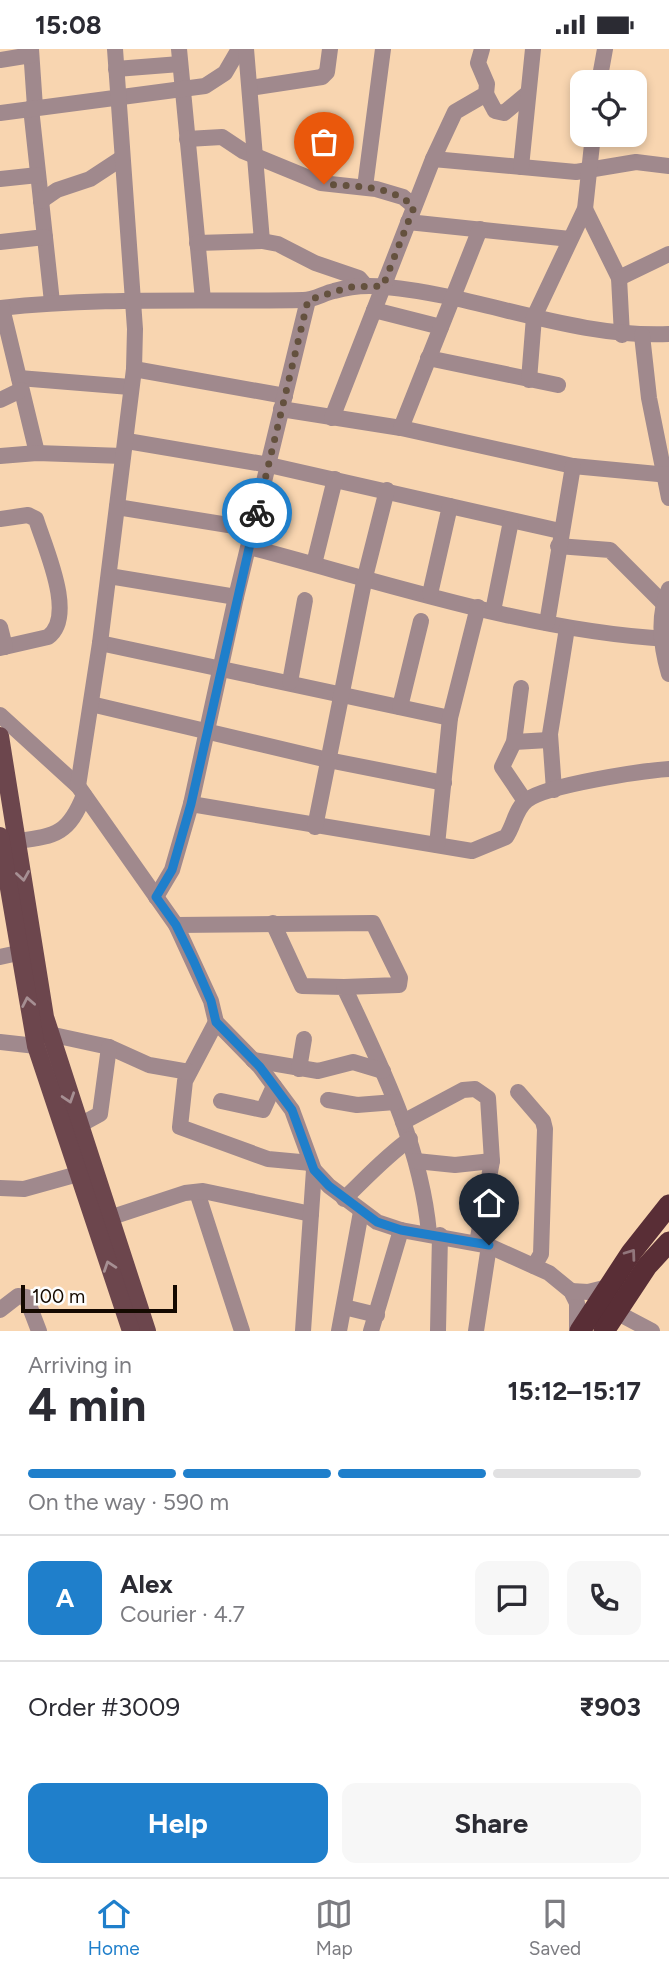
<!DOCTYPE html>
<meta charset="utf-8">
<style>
:root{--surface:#fff;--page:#f7f7f7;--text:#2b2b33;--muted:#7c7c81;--line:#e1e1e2;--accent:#1f7fcb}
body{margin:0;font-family:Figtree,sans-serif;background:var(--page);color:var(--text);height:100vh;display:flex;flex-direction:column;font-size:26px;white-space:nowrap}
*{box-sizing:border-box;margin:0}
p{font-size:23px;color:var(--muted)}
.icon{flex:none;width:38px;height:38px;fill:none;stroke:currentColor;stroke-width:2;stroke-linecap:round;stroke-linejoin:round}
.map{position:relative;height:1282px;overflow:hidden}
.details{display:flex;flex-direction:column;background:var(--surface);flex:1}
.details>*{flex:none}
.tools{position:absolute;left:570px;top:21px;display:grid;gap:14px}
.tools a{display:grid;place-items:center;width:77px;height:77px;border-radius:14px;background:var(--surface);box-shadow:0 4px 10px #0003;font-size:35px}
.scale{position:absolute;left:21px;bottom:18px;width:156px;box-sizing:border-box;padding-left:7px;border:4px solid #150a01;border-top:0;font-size:19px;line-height:24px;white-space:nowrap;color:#150a01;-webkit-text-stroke:5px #fdfdfd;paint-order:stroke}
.pin{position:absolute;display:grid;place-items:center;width:60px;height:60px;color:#fff;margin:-72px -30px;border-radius:50% 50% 50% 0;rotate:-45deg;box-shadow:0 0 7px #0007}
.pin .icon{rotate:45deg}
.courier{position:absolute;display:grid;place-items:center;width:70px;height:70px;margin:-35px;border:5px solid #1f7fcb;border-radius:50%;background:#fff;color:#222;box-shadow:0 2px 9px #0007}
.head em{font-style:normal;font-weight:700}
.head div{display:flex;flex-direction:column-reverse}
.head{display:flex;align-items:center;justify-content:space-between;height:119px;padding:0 28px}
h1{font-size:46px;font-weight:700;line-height:52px}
.bar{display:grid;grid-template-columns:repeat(4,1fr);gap:10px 7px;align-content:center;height:84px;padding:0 28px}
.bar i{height:9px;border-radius:5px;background:var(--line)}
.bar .active{background:var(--accent)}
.bar p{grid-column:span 4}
.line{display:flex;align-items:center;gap:18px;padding:0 28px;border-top:2px solid var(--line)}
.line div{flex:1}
.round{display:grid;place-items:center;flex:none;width:74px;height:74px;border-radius:14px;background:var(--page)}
.primary-button{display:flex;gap:14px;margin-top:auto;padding:14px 28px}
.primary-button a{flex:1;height:80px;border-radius:14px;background:var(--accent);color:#fff;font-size:28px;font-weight:700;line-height:80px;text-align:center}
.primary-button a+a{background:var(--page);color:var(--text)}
.status{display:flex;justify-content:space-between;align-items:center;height:49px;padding:0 35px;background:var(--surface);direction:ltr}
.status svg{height:19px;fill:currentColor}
.tabs{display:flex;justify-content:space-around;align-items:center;height:98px;border-top:2px solid var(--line);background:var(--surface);font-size:19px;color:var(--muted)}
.tabs a{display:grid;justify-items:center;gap:4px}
.tabs .active{color:var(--accent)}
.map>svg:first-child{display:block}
</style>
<div class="status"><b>15:08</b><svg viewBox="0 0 49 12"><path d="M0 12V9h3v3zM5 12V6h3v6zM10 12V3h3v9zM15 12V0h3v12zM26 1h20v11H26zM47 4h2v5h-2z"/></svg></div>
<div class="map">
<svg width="669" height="1282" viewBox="0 0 669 1282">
<rect width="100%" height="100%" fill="#f8d5b0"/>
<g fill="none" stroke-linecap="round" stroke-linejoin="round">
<g stroke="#a0898d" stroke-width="16">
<path d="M31 0 35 58"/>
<path d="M179 0 203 251"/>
<path d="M0 11 31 6"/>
<path d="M116 20 180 15"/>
<path d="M599 33 605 0"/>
<path d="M250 39 322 28 327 23 330 0"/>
<path d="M486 45 495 62 504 64 528 44"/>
<path d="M31 59 52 253"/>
<path d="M0 64 205 37 225 24 239 0"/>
<path d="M187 90 222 88 243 102 321 134 376 140 403 148 414 157"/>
<path d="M433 110 576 123 636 113 669 117"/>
<path d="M521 118 533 0"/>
<path d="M0 130 38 126"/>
<path d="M365 138 383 0"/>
<path d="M41 152 57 141 90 130 122 109"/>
<path d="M585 160 619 229 622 286"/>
<path d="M408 173 570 190"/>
<path d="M262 192 278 195 315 214 359 229 366 237"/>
<path d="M0 193 45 188"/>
<path d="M197 194 262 192 246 0"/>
<path d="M619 229 669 205"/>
<path d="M0 259C101 248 202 253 303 251 314 251 324 244 334 242 351 237 369 236 386 238 482 247 572 289 669 285"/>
<path d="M2 259 37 404"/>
<path d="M374 261 441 278"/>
<path d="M642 286 649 349 669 449"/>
<path d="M428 309 558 336"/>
<path d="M134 320 285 347"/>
<path d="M19 329 130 338"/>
<path d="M529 331 534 268 585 160 593 86"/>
<path d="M0 351 21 341"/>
<path d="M281 360 401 379 573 417 669 426"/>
<path d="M332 369 433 110 455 63 486 45 487 35 478 14 482 0"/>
<path d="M401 379 480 180"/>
<path d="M127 392 269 416 560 482"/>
<path d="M0 407 37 404 123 407"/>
<path d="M117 458 253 480"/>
<path d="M0 470 28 466 36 470C44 497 77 567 48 588L0 599"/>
<path d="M558 497 610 501 663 554"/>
<path d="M249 498C383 533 531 583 669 590"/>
<path d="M314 515 335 430"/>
<path d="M109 527 236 548"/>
<path d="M669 540C657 567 661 598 669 625"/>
<path d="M430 545 450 457"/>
<path d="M493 562 511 472"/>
<path d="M547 574 573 417"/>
<path d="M0 578 5 598"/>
<path d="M100 594 450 669"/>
<path d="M290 633 305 551"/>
<path d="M521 639 514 693 502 718 525 752"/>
<path d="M91 655 328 711 444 734"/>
<path d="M400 658 421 572"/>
<path d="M0 666 78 737 176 876 211 952 216 973 260 1018 292 1061 314 1121 329 1137 377 1173 401 1181 489 1197 549 1224 571 1242 577 1254V1282"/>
<path d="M514 693 549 691"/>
<path d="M78 737 100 594 134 320 135 280 115 0"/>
<path d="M554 741 550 685 567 579"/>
<path d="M191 755 472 802 506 788C514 777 515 760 527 751 547 736 641 722 669 720"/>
<path d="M315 778 365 528 387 441"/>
<path d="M18 792C57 787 69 784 84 746"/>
<path d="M437 796 450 669 478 558"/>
<path d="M156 848 172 821 191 755 236 548 308 251"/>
<path d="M273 874 302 937 344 938C381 1017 421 1096 429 1184"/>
<path d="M176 876 373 874 400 929 399 936 344 938"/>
<path d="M0 908 18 904"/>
<path d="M216 973 185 1032 180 1078 268 1110 311 1114"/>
<path d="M49 985 109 998 149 1016 189 1023"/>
<path d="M0 993 36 997"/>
<path d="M253 1011 318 1022 353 1013 383 1022"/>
<path d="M299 1020 304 990"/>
<path d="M518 1043 543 1072 545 1080 541 1205 534 1217"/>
<path d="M328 1051 357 1056 395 1053"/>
<path d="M221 1052 263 1061 274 1037"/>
<path d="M403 1073 463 1041 475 1040 488 1049 492 1112 477 1194"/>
<path d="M78 1077 100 1065 109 998"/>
<path d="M416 1112 455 1116 492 1112"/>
<path d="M0 1139 24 1140 78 1125"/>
<path d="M197 1143 242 1282"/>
<path d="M344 1150C366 1129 385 1108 410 1090"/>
<path d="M109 1169 185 1144 203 1142 311 1165"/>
<path d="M571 1242 588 1243 608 1238"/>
<path d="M344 1258 377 1266"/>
<path d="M0 1261 18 1247 26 1248 39 1282"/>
<path d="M616 1263 652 1282"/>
<path d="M303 1282 314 1121"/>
<path d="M339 1282 361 1163"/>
<path d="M371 1282 401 1181"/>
<path d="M438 1282 440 1186"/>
<path d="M476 1282 489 1197"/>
</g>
<g stroke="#6c464d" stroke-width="18">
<path d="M0 687 45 968 147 1282"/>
<path d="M0 787 36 997 131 1282"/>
</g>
<g stroke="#592e36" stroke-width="21">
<path d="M580 1282 631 1204 669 1156"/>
<path d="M604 1282 647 1217 669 1193"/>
</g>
</g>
<defs><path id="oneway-chevron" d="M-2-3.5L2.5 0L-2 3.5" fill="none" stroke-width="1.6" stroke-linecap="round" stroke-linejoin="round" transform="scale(1.75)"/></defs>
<g stroke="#a68f93">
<use href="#oneway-chevron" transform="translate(23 827) rotate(81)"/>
<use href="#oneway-chevron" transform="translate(28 953) rotate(-101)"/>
<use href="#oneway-chevron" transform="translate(69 1049) rotate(72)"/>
<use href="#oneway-chevron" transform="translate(109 1217) rotate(-109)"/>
</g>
<use stroke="#92767c" href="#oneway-chevron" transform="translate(631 1205) rotate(-54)"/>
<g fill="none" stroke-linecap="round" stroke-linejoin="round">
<path stroke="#64513e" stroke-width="7" stroke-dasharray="0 12.6" d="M257 464 308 251 350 238 383 237 414 158C390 135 355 138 324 135"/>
<path stroke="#1f7fcb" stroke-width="9" d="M257 464 191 755 172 821 156 848 176 876 194 913 211 952 216 973 260 1018 292 1061 314 1121 329 1137 377 1173 401 1181 489 1196"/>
</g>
</svg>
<div class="tools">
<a><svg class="icon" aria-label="locate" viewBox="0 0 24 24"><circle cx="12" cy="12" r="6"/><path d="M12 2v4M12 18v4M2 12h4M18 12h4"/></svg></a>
</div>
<div class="scale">100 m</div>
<div class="pin" style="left:324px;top:135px;background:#ea580c"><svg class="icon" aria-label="bag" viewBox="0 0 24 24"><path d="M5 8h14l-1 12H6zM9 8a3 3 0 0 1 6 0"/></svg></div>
<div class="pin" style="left:489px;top:1196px;background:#1f2937"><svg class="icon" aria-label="home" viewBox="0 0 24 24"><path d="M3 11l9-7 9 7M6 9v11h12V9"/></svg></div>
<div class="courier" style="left:257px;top:464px"><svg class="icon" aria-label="bike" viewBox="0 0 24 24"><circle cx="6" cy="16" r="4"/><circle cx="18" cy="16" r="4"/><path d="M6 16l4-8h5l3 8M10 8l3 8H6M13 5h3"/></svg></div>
</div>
<section class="details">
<div class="head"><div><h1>4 min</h1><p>Arriving in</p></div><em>15:12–15:17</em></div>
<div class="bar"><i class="active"></i><i class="active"></i><i class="active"></i><i></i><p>On the way · 590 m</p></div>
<div class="line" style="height:126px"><b class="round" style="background:var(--accent);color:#fff">A</b><div><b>Alex</b><p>Courier · 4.7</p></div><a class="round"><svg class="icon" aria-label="chat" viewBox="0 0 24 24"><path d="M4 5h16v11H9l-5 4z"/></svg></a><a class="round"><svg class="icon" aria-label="phone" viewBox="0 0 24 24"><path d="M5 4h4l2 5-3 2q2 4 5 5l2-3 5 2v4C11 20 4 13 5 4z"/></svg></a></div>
<div class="line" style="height:91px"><div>Order #3009</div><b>₹903</b></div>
<div class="primary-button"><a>Help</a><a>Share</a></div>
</section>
<nav class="tabs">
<a class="active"><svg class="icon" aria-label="home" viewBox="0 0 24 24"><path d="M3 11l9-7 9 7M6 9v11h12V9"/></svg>Home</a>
<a><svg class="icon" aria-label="map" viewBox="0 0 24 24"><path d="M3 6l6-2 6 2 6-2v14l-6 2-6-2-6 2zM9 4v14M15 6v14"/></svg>Map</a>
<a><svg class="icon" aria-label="saved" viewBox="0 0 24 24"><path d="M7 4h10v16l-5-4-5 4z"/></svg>Saved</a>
</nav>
